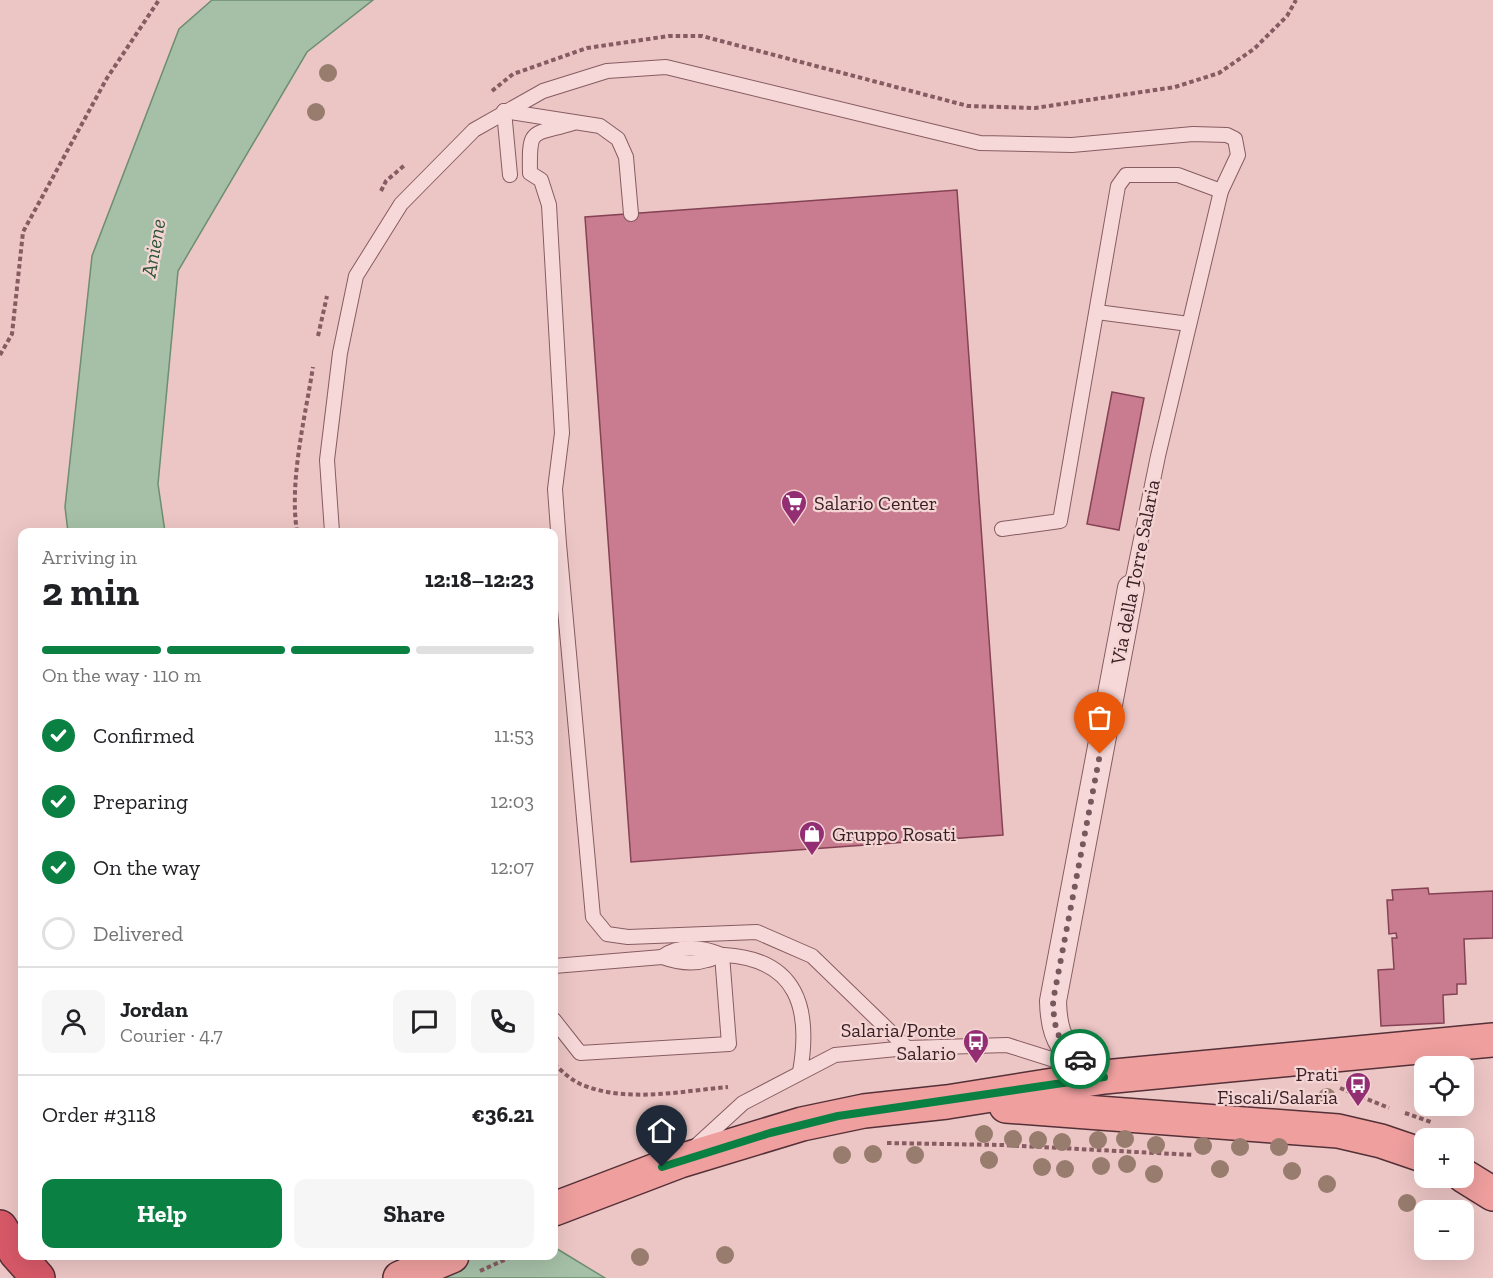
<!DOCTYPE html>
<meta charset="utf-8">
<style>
:root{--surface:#fff;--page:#f6f6f6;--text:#202124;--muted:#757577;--line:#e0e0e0;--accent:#0b8043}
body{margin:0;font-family:"Zilla Slab",serif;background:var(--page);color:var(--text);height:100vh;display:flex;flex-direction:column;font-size:22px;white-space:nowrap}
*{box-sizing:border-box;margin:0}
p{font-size:20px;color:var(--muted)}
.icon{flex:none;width:33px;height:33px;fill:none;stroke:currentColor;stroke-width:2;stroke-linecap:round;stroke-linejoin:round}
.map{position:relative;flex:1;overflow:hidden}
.sheet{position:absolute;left:18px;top:528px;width:540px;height:732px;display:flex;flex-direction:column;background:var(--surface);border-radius:12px;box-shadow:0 6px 24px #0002}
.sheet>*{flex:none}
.buttons{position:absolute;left:1414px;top:1056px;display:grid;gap:12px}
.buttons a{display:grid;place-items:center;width:60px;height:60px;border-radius:12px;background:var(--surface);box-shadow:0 6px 24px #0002;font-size:30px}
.pin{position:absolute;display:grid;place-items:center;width:51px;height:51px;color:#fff;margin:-62px -26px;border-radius:50% 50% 50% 0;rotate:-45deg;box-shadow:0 0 6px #0007}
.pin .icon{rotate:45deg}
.courier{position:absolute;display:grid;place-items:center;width:60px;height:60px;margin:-30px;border:4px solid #0b8043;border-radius:50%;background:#fff;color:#222;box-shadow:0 2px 8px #0007}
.head em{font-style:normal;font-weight:700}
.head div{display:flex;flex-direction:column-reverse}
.head{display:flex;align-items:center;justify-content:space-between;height:102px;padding:0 24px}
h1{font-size:39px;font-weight:700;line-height:45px}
.bar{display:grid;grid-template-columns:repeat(4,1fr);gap:9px 6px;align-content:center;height:72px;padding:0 24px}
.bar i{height:8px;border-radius:4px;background:var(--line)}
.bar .on{background:var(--accent)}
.bar p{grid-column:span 4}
.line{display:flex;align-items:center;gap:15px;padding:0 24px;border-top:2px solid var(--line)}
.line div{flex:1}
.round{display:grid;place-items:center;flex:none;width:63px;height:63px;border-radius:12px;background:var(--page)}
ol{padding:0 24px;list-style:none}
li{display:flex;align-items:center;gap:18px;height:66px}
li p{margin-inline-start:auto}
li .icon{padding:6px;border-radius:50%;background:var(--accent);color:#fff;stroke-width:4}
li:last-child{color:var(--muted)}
li i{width:33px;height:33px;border:3px solid var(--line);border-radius:50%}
.button{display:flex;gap:12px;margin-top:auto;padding:12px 24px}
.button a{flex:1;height:69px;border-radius:12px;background:var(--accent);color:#fff;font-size:24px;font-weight:700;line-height:69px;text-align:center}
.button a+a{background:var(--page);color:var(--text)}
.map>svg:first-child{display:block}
</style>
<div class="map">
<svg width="1493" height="1278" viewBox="0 0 1493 1278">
<rect width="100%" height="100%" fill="#ecc6c5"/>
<g fill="#a6c0a7" stroke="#6d8e70" stroke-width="1.5">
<path d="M212 0H373L307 52 178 271 158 484 165 532H68L65 507 92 256 179 29Z"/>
<path d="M554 1247 605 1278H435L415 1256H554Z"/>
</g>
<g fill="#c97c90" stroke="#854255" stroke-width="1.5">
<path d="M957 190 1003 835 631 862 585 217Z"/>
<path d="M1112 392 1144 398 1119 530 1087 524Z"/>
<path d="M1428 888 1429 894 1493 891V938L1464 939 1466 984H1457V994L1443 995 1444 1023 1381 1026 1378 970 1394 969 1392 938H1397L1396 933 1389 934 1387 900H1393L1392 890Z"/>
</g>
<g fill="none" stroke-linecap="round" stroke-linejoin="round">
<defs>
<g id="lane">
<path d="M504 111 600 126 618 139 626 157 631 214"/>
<path d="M504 111 510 175"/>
<path d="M573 123C531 136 529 126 530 173L541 180 549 205 562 433 555 489 559 544 593 917 607 934 628 937 757 932 812 956 907 1048 1007 1045 1080 1068"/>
<path d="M1097 312 1189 324"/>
<path d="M1002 529 1060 521 1118 186 1126 175H1178L1221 191"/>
<path d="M332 532 327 460 340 353 356 276 401 204 474 130 543 91 607 71 666 67 980 143 1072 145 1193 134 1227 135 1235 139 1238 155 1221 191 1158 456 1131 588"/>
<path d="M554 966 662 957C676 962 692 965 707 960 713 959 718 955 724 955 798 959 811 1009 800 1072"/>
<path d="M554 1020 580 1053 729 1044 722 955C702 947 680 944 662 957"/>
<path d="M695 1147 743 1103 835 1055 907 1048"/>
</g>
<path id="street" d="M1104 1077C1068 1052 1054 1047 1053 1001L1131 588"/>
<g id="primary">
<path d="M1006 1106 1338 1131 1381 1141 1425 1156"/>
<path d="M1464 1176 1493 1194"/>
<path d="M554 1209 680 1161 802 1124 864 1111 947 1102 1104 1077 1493 1040"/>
<path d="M400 1278 452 1256"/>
</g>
<path id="highway" d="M0 1227 16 1253 38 1278"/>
</defs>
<use href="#lane" stroke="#865c62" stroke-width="16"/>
<use href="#street" stroke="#865c62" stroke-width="28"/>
<use href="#primary" stroke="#543037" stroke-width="36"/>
<use href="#highway" stroke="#543037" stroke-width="36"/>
<g stroke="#865c62" stroke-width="4" stroke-dasharray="4.5 3" stroke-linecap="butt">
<path d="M492 91 513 74 587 48 669 36H702L968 106 1035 108 1175 87 1219 73 1254 49 1287 16 1296 0"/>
<path d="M381 191 386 181 406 164"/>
<path d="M318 336 327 296"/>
<path d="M0 355 12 334 23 232 107 78 159 0"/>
<path d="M297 532C289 481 305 418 313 367"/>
<path d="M554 1064C564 1073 574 1083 588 1087 631 1102 683 1091 728 1087"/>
<path d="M1340 1088 1389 1108"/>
<path d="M1405 1113 1431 1122"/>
<path d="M1448 1133 1457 1138"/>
<path d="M887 1143 1002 1145 1194 1155"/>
<path d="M480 1271 513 1256"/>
</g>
<use href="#lane" stroke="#f7d8d8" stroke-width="14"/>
<use href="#street" stroke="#f7d8d8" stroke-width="26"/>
<use href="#primary" stroke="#ee9f9e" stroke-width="33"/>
<use href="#highway" stroke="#d85968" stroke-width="33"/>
</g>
<g fill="#987c6e">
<circle cx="328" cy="73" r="9"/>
<circle cx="316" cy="112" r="9"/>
<circle cx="1327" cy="1097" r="9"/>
<circle cx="984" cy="1134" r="9"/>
<circle cx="1013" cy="1139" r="9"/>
<circle cx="1125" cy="1139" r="9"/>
<circle cx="1038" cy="1140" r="9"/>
<circle cx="1098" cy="1140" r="9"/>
<circle cx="1062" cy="1142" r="9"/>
<circle cx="1156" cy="1145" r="9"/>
<circle cx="1203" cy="1146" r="9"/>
<circle cx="1240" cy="1147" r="9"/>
<circle cx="1279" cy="1147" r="9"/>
<circle cx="873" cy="1154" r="9"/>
<circle cx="842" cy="1155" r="9"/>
<circle cx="915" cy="1155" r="9"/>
<circle cx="989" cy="1160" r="9"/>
<circle cx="1127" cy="1164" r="9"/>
<circle cx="1101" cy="1166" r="9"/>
<circle cx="1042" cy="1167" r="9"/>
<circle cx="1065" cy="1169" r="9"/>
<circle cx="1220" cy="1169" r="9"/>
<circle cx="1292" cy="1171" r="9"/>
<circle cx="1154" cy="1174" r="9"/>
<circle cx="1327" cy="1184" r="9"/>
<circle cx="1407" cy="1203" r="9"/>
<circle cx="725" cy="1255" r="9"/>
<circle cx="640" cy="1257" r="9"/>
</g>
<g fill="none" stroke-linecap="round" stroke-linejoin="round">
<path stroke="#76595c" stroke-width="6" stroke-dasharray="0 10.8" d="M1080 1059C1057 1043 1054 1028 1053 1001L1100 754"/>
<path stroke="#0b8043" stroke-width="8" d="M662 1167 770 1133 838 1116 1104 1077 1080 1059"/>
</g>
<defs>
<symbol id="supermarket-pin" viewBox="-11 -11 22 30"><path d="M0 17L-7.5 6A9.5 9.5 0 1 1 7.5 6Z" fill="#932e73" stroke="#f4d5d4"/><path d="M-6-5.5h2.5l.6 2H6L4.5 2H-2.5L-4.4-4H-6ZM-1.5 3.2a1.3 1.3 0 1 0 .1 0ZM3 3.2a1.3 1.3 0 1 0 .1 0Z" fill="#fff"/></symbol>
<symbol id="shop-pin" viewBox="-11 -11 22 30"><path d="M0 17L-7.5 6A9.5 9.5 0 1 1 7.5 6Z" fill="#932e73" stroke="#f4d5d4"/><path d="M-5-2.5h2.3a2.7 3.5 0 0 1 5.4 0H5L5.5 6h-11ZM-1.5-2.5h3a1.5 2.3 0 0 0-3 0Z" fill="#fff"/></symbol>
<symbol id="bus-pin" viewBox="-11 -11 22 30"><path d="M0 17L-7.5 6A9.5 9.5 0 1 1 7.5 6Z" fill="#932e73" stroke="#f4d5d4"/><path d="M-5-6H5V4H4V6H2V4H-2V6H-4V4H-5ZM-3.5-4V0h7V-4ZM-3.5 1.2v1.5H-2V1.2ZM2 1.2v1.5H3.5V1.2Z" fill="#fff"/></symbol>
</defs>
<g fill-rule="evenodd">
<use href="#supermarket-pin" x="779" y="488" width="30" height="40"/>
<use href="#shop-pin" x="797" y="819" width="30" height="40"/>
<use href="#bus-pin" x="961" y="1027" width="30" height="40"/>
<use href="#bus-pin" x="1343" y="1070" width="30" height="40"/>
</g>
<g text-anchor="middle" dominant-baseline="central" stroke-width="4.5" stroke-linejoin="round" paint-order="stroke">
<g font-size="20" fill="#371f24" stroke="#f4d5d4" text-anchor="start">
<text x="814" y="503">Salario Center</text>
<text x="832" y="834">Gruppo Rosati</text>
<text x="956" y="1030" text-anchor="end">Salaria/Ponte<tspan x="956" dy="23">Salario</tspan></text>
<text x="1338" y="1074" text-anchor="end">Prati<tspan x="1338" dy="23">Fiscali/Salaria</tspan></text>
</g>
<g font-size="20" fill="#371f24" stroke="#f4d5d4">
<text transform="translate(1135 572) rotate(-79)">Via della Torre Salaria</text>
</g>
<g font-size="21" font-style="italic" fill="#2f5639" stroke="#f4d5d4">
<text transform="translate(153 248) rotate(-80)">Aniene</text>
</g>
</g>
</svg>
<div class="buttons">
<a><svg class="icon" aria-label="locate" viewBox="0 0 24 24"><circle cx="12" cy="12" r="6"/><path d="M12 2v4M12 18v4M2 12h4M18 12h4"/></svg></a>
<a>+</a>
<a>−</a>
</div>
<div class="pin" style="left:1100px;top:754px;background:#ea580c"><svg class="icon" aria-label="bag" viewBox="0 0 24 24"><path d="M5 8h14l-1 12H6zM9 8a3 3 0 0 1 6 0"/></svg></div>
<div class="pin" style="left:662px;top:1167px;background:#1f2937"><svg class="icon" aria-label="home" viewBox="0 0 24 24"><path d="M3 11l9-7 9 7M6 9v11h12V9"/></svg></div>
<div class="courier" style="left:1080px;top:1059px"><svg class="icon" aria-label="car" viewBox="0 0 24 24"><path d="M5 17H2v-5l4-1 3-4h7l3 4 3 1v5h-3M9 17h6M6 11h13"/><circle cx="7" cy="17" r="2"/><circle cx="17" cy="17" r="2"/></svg></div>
<section class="sheet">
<div class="head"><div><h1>2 min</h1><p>Arriving in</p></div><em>12:18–12:23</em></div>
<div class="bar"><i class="on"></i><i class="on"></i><i class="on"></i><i></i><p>On the way · 110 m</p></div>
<ol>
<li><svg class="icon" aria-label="check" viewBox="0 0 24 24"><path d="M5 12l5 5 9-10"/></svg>Confirmed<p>11:53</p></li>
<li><svg class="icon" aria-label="check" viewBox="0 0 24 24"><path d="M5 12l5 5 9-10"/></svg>Preparing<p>12:03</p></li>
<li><svg class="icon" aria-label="check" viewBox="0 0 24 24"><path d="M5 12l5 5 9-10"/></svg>On the way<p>12:07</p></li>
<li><i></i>Delivered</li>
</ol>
<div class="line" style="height:108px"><a class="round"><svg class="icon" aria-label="person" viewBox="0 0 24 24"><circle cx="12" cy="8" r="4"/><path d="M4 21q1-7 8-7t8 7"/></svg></a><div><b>Jordan</b><p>Courier · 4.7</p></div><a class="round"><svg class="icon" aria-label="chat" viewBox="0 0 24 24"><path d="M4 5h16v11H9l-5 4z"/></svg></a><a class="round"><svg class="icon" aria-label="phone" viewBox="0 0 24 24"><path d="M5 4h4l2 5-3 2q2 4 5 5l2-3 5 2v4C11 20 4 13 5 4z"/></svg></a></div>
<div class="line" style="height:78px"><div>Order #3118</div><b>€36.21</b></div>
<div class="button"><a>Help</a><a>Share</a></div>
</section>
</div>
